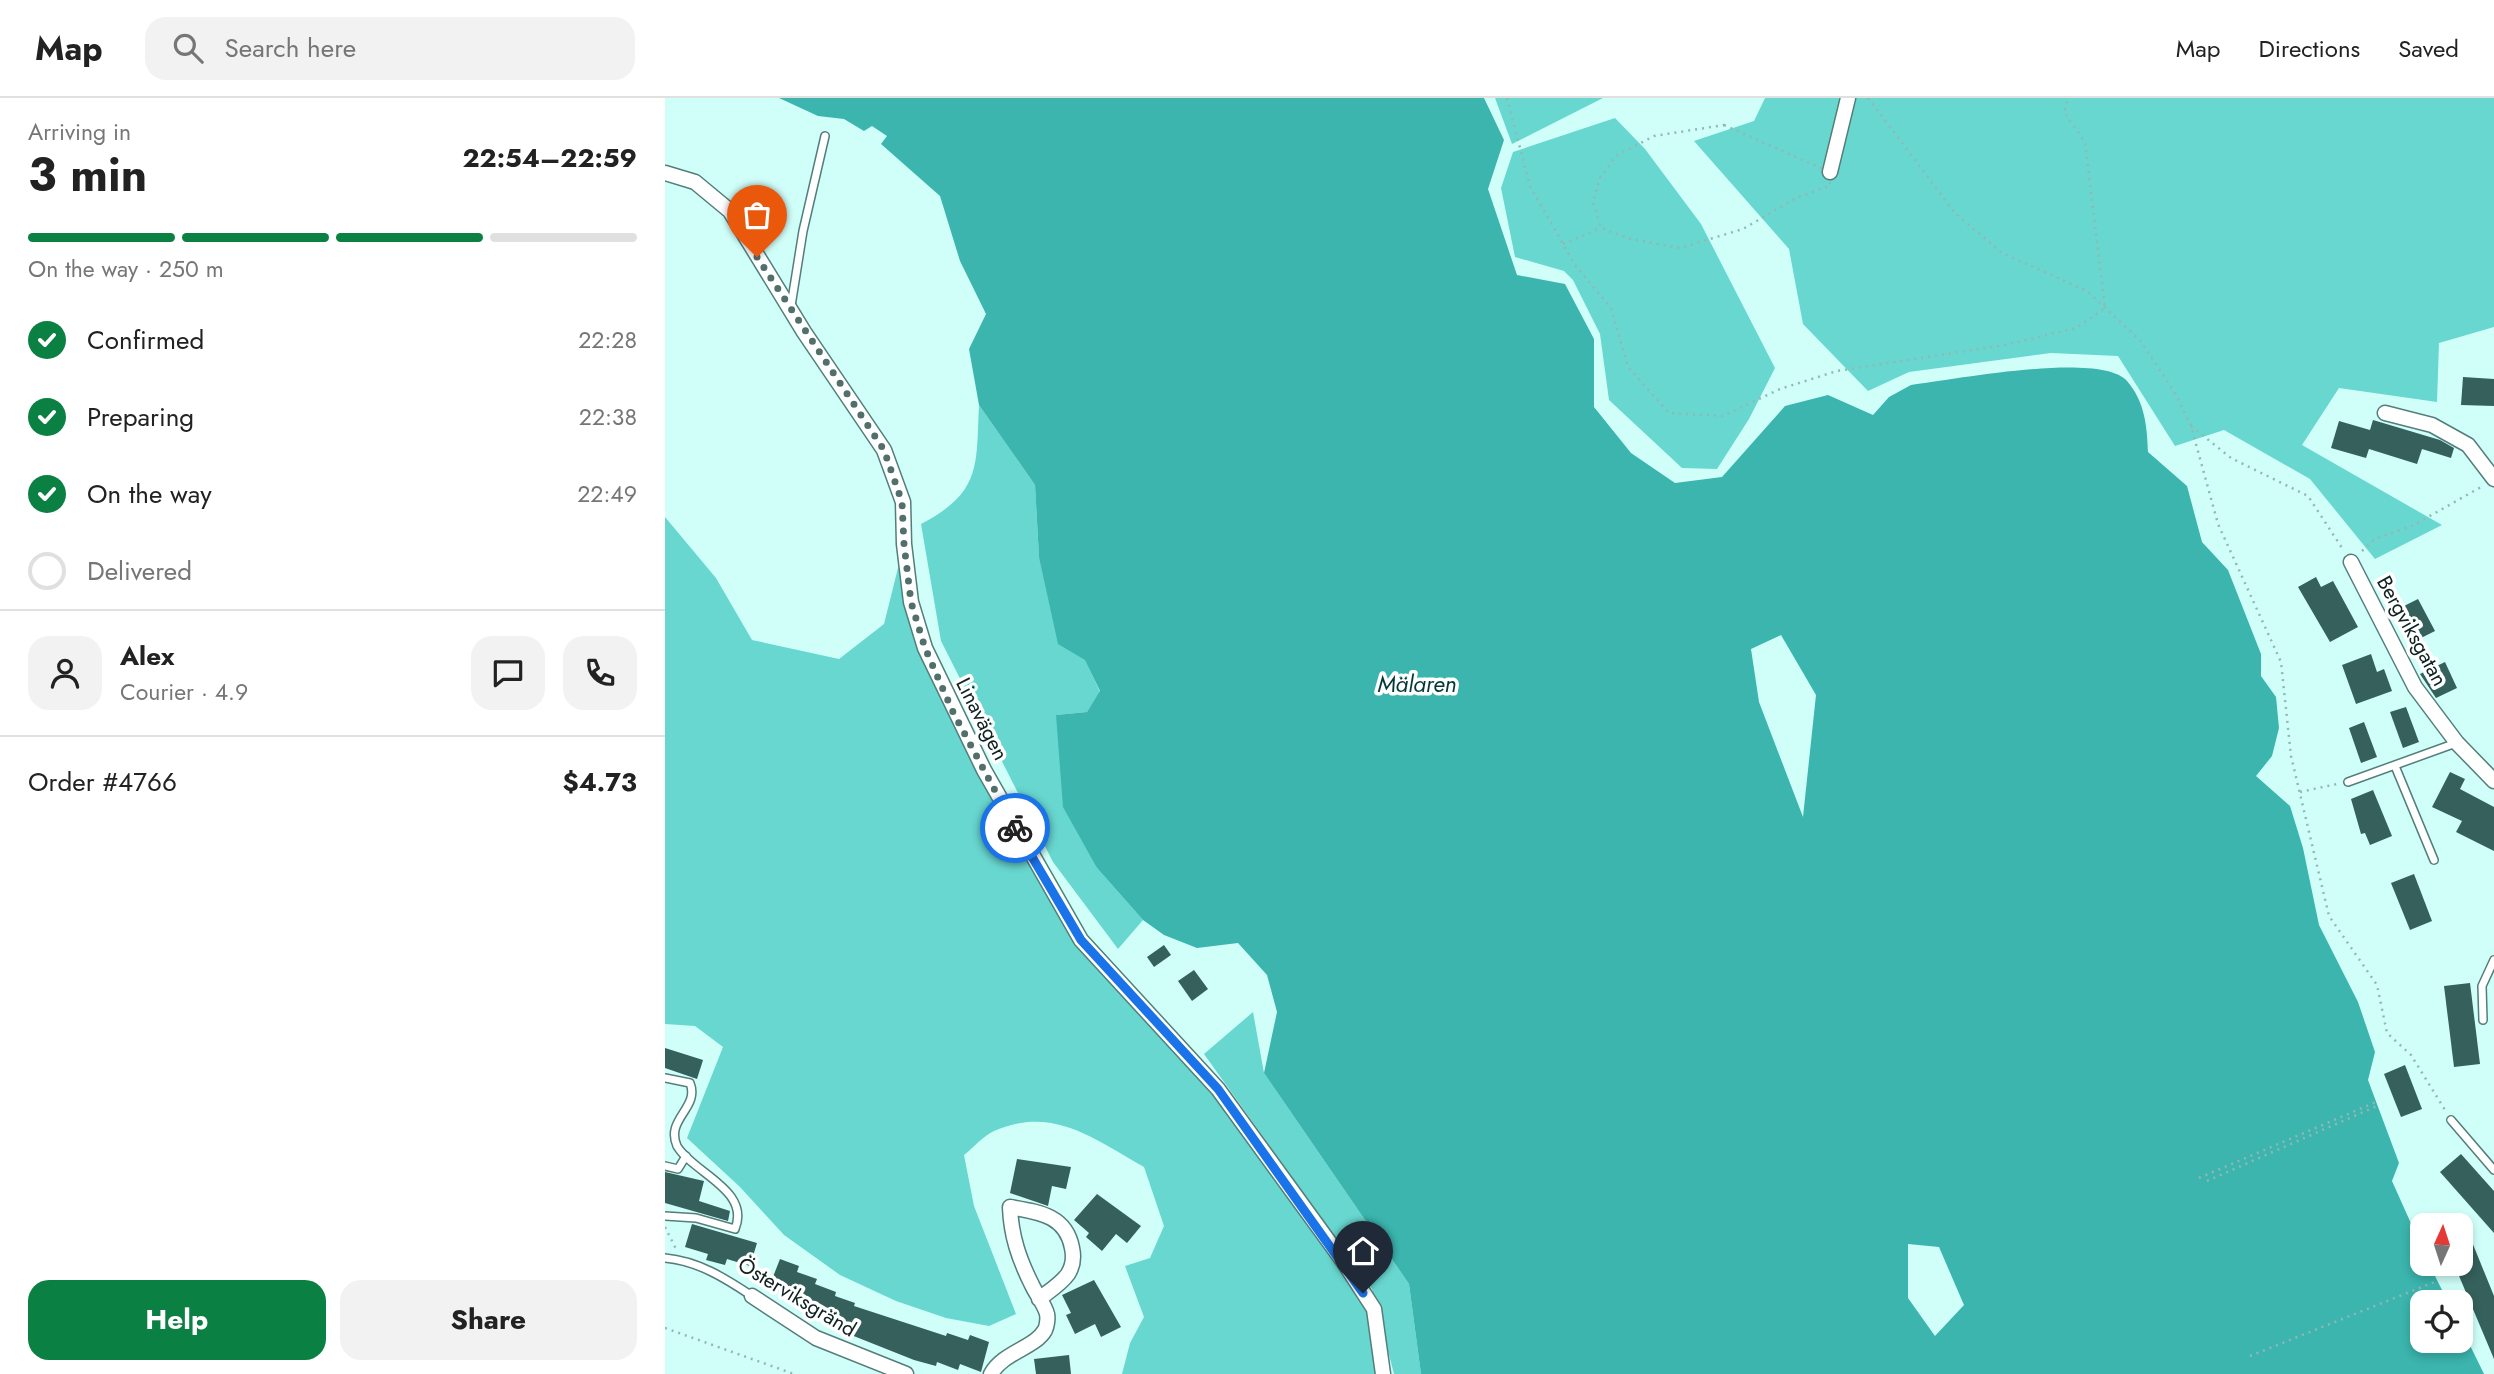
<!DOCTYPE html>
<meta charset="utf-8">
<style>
:root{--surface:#fff;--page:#f2f2f2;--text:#222;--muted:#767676;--line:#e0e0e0;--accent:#0b8043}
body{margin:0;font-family:Jost,sans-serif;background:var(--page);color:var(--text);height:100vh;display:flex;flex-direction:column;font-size:26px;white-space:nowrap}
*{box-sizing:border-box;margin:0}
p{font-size:23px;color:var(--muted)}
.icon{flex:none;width:38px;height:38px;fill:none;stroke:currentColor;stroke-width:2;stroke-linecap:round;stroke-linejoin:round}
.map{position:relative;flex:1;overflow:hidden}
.sheet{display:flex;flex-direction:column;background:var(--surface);width:665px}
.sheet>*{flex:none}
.needle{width:46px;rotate:3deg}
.tools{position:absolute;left:1745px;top:1115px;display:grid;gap:14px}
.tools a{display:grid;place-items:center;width:63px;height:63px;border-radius:14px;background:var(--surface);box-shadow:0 4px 10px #0003;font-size:35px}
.pin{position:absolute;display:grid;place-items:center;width:60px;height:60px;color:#fff;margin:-72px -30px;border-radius:50% 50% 50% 0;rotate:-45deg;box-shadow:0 0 7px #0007}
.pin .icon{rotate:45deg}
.courier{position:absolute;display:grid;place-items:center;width:70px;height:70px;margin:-35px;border:5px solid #1a73e8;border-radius:50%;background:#fff;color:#222;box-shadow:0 2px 9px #0007}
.summary em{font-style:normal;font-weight:700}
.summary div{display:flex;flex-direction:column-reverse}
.summary{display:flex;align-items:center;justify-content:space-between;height:119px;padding:0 28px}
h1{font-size:46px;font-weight:700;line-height:52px}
.bar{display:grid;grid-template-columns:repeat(4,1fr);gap:10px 7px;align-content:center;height:84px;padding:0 28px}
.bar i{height:9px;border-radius:5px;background:var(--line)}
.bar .active{background:var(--accent)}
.bar p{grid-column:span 4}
.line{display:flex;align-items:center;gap:18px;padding:0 28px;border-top:2px solid var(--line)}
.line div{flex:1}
.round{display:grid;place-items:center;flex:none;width:74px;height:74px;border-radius:21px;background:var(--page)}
ol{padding:0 28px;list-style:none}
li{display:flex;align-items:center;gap:21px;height:77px}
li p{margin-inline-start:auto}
li .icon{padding:7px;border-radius:50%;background:var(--accent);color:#fff;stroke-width:4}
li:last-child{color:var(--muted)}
li i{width:38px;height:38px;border:4px solid var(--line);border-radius:50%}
.action{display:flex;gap:14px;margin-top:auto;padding:14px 28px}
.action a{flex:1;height:80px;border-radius:21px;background:var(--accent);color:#fff;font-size:28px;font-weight:700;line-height:80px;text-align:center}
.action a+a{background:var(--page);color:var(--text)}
header{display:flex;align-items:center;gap:42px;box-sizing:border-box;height:98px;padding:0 35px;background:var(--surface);border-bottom:2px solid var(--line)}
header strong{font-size:33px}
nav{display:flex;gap:38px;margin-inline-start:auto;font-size:24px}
.search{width:490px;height:63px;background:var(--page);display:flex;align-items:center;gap:18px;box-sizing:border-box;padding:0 24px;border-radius:21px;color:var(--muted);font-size:26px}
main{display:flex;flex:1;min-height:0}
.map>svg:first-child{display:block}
</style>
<header>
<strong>Map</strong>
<div class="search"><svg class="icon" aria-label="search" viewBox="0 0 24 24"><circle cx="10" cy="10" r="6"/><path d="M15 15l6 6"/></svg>Search here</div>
<nav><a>Map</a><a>Directions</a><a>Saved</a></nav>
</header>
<main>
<section class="sheet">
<div class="summary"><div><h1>3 min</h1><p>Arriving in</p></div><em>22:54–22:59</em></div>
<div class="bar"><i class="active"></i><i class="active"></i><i class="active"></i><i></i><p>On the way · 250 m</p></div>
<ol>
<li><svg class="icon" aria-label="check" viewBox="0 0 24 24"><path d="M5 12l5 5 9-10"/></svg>Confirmed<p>22:28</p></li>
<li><svg class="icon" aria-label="check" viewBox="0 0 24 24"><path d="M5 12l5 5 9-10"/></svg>Preparing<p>22:38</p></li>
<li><svg class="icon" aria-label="check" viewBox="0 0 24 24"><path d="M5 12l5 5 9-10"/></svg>On the way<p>22:49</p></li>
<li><i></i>Delivered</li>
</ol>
<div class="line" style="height:126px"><a class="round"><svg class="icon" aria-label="person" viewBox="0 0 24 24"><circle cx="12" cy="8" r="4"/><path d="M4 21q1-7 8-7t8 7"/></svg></a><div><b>Alex</b><p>Courier · 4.9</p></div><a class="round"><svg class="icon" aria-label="chat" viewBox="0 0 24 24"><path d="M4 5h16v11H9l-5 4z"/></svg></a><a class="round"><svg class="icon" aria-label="phone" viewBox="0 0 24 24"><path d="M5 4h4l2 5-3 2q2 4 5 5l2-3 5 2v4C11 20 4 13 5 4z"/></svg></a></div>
<div class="line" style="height:91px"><div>Order #4766</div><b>$4.73</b></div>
<div class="action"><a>Help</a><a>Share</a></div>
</section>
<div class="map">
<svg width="1829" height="1276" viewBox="0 0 1829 1276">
<rect width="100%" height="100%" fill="#d0fffa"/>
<g fill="#68d7d0">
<path d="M830 0H938L847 46Z"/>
<path d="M1100 0H1829V229L1774 245 1772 304 1674 290 1637 347 1777 427 1710 461 1645 381 1559 332 1510 348 1453 258 1386 255 1244 274 1203 293 1138 226 1124 151 1029 43 1089 23Z"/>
<path d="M950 20 980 51 1036 126 1110 270 1084 321 1052 371 1017 370 944 302 935 236 908 182 899 173 850 159 836 90 848 54Z"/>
<path d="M314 307 370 387 374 459 435 594 422 614 391 617 432 770 478 822 453 851 388 764 276 543 256 426C317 394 311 368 314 307Z"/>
<path d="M0 419 51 480 87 542 174 561 219 526 239 446 260 550 416 842 553 991 709 1211 718 1276H457L465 1245 479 1219 460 1168 485 1160 499 1128 479 1069C429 1041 388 1007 329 1033 318 1038 308 1050 299 1057L309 1108 351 1216 324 1228 281 1220 231 1203 175 1177 119 1137 75 1089 22 1040 58 949 30 928 0 926Z"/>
<path d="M588 914 599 975 744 1186 756 1276H729L707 1191 539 956Z"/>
</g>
<path fill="#3bb5ae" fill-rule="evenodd" d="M114 0H819L839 42 823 91 852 177 900 186 929 241V309L966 355 1010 385 1057 379 1120 308 1163 297 1208 317 1224 299 1246 287C1288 282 1435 253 1462 283 1480 304 1482 328 1483 354L1522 388 1537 444 1563 472 1596 556V578L1611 599 1614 630 1607 658 1591 678 1625 708 1638 750 1654 827 1693 904 1710 954 1703 982 1734 1065 1727 1083 1757 1150V1166H1764L1783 1204H1757V1242H1796V1229L1819 1276H756L744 1186 599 975 612 914 602 877 573 845 532 850 499 837 478 822 432 770 398 709 391 617 422 614 435 593 420 562 393 546 374 459 370 387 314 307 304 251 321 216 295 163 275 98 216 46 222 38 207 28 199 33 179 21 153 18ZM1116 537 1151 597 1138 719 1094 604 1086 551ZM1243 1146 1274 1149 1299 1207 1270 1238 1243 1200Z"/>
<g fill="#35605c">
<path d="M1798 279 1829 281V308L1796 307Z"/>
<path d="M1708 322 1775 342 1789 350 1786 360 1757 351 1752 366 1704 351 1701 360 1666 350 1674 323 1705 332Z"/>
<path d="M1651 479 1656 489 1668 483 1693 529 1665 544 1633 489Z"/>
<path d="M1753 501 1770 533 1748 544 1731 512Z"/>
<path d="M1706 556 1712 574 1719 571 1727 593 1691 606 1677 567Z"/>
<path d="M1780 564 1792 590 1771 600 1755 576Z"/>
<path d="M1741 609 1754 644 1738 650 1725 614Z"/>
<path d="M1699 624 1712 659 1696 665 1684 630Z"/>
<path d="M1785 674 1800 681 1795 691 1829 709V753L1791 734 1797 723 1767 709Z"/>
<path d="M1708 692 1727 738 1705 747 1700 735 1696 736 1686 701Z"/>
<path d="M1749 776 1767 823 1745 832 1726 785Z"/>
<path d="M499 847 506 857 489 869 482 859Z"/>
<path d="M529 872 543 891 527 903 513 883Z"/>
<path d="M1805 885 1815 966 1789 969 1779 888Z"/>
<path d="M0 950 38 962 32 981 0 970Z"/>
<path d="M1740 967 1757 1011 1736 1019 1719 976Z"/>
<path d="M1796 1056 1829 1093V1135L1775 1074Z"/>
<path d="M352 1061 406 1069 401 1091 387 1088 383 1108 345 1095Z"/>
<path d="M0 1074 39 1083 34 1103 65 1113 63 1123 0 1105Z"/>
<path d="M432 1096 476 1128 462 1145 451 1136 437 1153 421 1139 424 1135 409 1122Z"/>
<path d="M1796 1117 1829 1198V1261L1789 1166H1796Z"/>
<path d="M27 1126 92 1145 85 1168 62 1161 60 1167 41 1162 43 1156 20 1149Z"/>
<path d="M115 1161 134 1168 132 1174 152 1181 150 1186 171 1194 170 1198 190 1205 189 1208 281 1238 282 1235 303 1242 305 1237 324 1244 316 1274 295 1266 293 1272 272 1264 271 1268 249 1262 161 1227 162 1223 141 1215 143 1210 123 1203 125 1197 104 1189Z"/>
<path d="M429 1182 456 1229 436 1239 430 1226 410 1236 401 1217 406 1215 397 1197Z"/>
<path d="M404 1257 406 1276H371L369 1261Z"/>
</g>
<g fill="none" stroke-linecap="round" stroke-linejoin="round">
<defs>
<g id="lane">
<path d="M126 208 138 133 160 38"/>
<path d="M1730 668 1769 762"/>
<path d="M1683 684 1791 645"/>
<path d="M1818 922 1817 888 1829 862"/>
<path d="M0 980 25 985C35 1010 0 1021 12 1048 28 1075 86 1092 70 1131L31 1120 0 1118"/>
<path d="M1786 1022 1829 1072"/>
<path d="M0 1068 13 1071 21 1058"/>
<path d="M0 1160C33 1163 60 1180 87 1198"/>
</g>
<g id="street">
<path d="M1165 74 1183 0"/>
<path d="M0 75 30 84 65 113 139 234 219 352 238 404 239 446 246 504 260 550 319 672 416 842 553 991 678 1163 709 1211 718 1276"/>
<path d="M1720 315 1767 327 1803 347 1829 381"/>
<path d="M1686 464 1750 589 1792 645 1829 683"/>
<path d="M87 1198 151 1240 241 1276"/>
<path d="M326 1276C338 1254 370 1250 380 1232 382 1228 383 1220 382 1216 380 1207 371 1196 367 1187 354 1161 346 1138 345 1109 373 1114 401 1117 407 1150 409 1159 408 1168 403 1176 396 1186 383 1194 374 1201"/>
</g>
</defs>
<use href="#lane" stroke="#537e7b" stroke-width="10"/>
<use href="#street" stroke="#537e7b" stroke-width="17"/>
<g stroke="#92b7b4" stroke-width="2.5" stroke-dasharray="2 5" stroke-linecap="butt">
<path d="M842 0 865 88 910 167 946 210 963 269 1004 315 1058 318 1115 291 1172 273 1340 247 1411 230 1440 210 1420 44 1399 14 1403 0"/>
<path d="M1203 0 1290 115 1337 155 1422 193 1475 242 1510 295 1526 328 1553 426 1616 564 1626 658 1664 818 1712 887 1722 935 1746 957 1780 1012"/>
<path d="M1059 27 1165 74V88L1133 99 1078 131 1015 150 965 141 936 130 928 104 935 80 951 58 989 38Z"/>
<path d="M898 146 936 130"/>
<path d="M1526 328 1566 360 1643 398 1679 453"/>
<path d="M1697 453 1710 441 1749 427 1816 389"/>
<path d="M1635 694 1672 686"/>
<path d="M1534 1080 1711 1004"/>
<path d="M1542 1083 1712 1008"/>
<path d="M0 1129 11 1151"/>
<path d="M0 1230 129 1276"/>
<path d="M1585 1258 1772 1183"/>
</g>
<use href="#lane" stroke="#fff" stroke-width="7"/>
<use href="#street" stroke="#fff" stroke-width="14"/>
</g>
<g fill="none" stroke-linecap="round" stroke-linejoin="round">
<path stroke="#536f6c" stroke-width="7" stroke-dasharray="0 12.6" d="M92 159 219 352 237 404 239 446 246 504 260 550 288 614 350 730"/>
<path stroke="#1a73e8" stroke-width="9" d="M350 730 416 842 553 991 698 1195"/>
</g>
<g text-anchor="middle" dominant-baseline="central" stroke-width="7" stroke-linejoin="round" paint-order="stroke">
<g font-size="21" fill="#0f2120" stroke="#fff">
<text transform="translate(1747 533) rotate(61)">Bergviksgatan</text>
<text transform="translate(317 621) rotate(63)">Linavägen</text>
<text transform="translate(132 1199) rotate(31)">Österviksgränd</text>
</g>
<g font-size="23" font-style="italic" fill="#003936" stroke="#fff">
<text x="752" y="586">Mälaren</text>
</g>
</g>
</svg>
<div class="tools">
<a><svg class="needle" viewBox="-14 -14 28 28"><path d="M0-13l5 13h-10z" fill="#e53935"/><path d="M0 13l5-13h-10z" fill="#767676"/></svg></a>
<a><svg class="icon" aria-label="locate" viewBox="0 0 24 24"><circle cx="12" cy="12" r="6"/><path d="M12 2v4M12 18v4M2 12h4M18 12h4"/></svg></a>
</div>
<div class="pin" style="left:92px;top:159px;background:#ea580c"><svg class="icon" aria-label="bag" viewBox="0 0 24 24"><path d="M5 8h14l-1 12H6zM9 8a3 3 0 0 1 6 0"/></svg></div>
<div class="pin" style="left:698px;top:1195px;background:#1f2937"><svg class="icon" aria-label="home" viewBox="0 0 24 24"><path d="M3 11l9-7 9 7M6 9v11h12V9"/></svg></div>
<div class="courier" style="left:350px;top:730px"><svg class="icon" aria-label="bike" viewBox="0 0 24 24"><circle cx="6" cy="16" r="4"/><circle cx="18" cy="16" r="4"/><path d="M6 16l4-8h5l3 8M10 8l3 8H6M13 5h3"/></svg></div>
</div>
</main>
